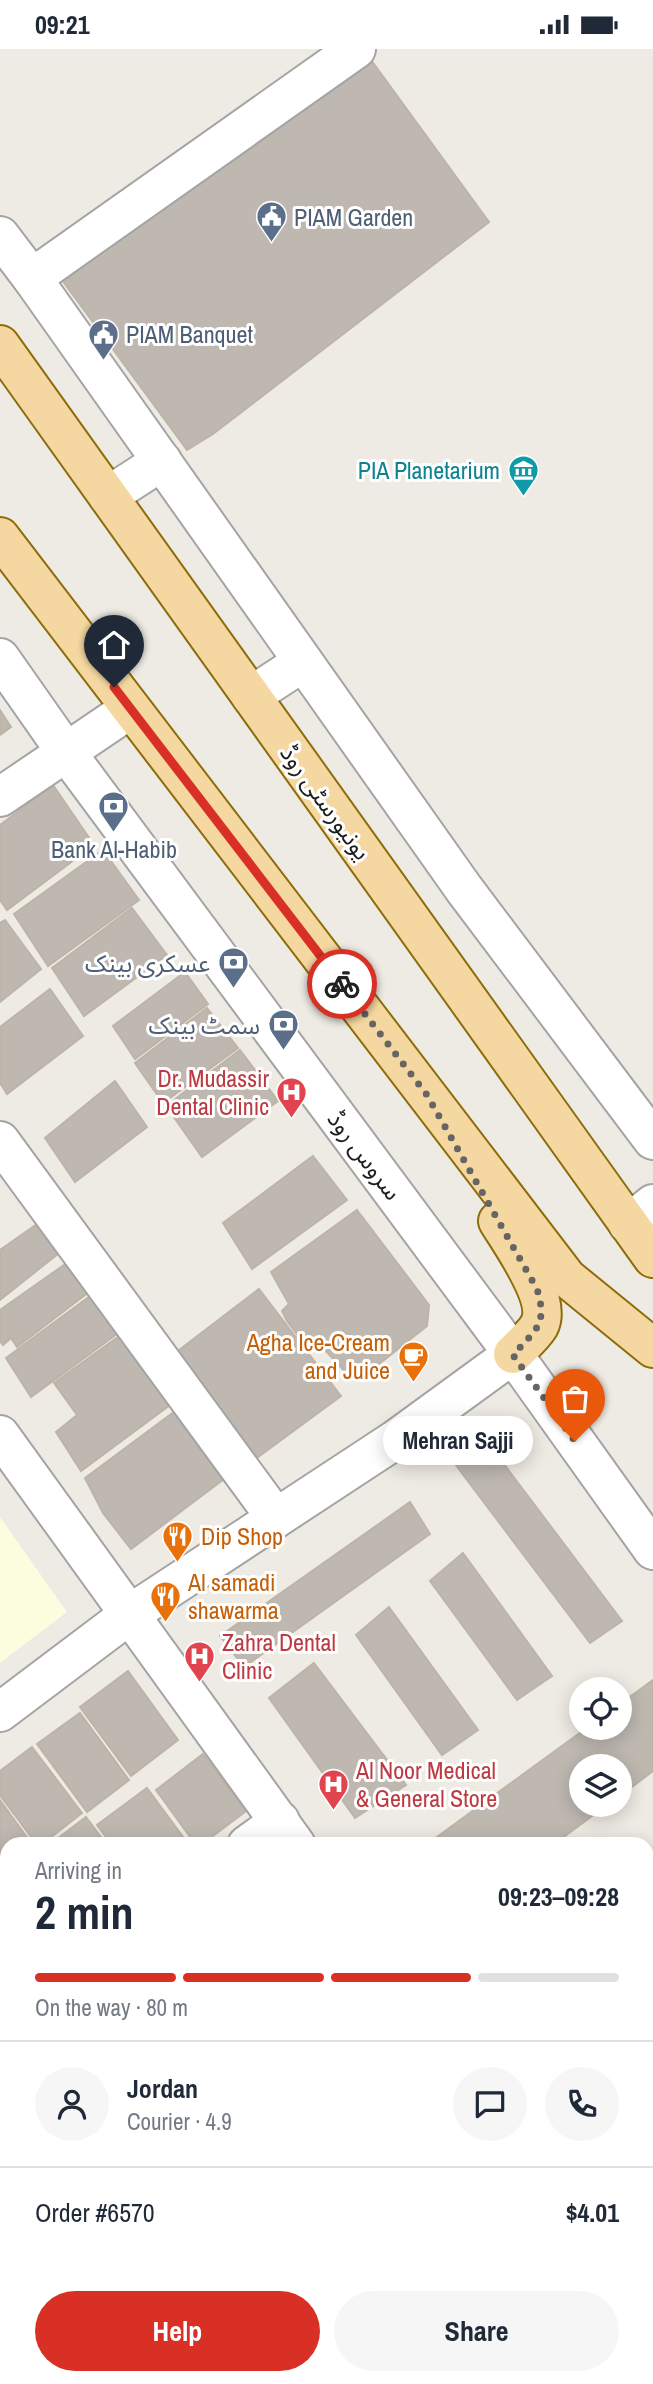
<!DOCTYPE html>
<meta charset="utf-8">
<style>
:root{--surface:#fff;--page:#f6f6f7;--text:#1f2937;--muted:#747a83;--line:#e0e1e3;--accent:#d93025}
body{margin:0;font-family:"Archivo Narrow","Noto Sans Arabic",sans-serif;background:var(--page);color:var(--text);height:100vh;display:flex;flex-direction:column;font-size:26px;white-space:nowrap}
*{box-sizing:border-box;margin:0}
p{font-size:23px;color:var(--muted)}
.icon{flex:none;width:38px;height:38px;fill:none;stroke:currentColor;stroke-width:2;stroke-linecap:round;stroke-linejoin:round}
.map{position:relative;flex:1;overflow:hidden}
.panel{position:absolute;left:0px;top:1788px;width:654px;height:548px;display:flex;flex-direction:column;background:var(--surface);border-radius:21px 21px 0 0;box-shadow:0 4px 18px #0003}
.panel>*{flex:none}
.fabs{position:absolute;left:569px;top:1628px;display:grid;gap:14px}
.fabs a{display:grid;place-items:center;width:63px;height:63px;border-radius:50%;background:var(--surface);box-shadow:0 4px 18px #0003;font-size:35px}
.pin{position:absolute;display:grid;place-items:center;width:60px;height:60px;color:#fff;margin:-72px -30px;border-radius:50% 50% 50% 0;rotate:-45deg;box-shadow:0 0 7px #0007}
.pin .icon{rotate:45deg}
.courier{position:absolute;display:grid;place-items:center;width:70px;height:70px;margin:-35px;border:5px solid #d93025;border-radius:50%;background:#fff;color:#222;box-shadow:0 2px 9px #0007}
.bubble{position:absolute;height:49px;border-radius:24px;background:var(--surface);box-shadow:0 4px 18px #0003;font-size:23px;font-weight:700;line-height:49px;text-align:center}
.overview em{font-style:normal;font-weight:700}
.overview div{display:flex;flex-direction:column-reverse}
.overview{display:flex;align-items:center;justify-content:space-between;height:119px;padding:0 35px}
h1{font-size:46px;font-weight:700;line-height:52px}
.bar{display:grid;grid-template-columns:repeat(4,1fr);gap:10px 7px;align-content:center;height:84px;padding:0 35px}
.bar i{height:9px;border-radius:5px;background:var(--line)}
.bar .active{background:var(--accent)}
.bar p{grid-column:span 4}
.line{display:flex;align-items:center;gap:18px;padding:0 35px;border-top:2px solid var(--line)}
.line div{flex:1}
.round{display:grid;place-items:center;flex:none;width:74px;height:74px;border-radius:37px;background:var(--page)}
.cta{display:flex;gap:14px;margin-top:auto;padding:14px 35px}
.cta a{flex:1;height:80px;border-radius:42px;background:var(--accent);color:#fff;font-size:28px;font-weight:700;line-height:80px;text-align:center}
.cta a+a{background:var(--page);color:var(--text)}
.status{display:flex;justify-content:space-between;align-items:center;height:49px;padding:0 35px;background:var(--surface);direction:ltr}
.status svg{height:19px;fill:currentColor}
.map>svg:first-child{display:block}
</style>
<div class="status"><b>09:21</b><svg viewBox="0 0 49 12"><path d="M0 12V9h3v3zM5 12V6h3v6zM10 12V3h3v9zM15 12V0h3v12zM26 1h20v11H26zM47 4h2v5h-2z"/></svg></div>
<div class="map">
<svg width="653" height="2335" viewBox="0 0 653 2335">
<rect width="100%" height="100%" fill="#eeebe4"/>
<path fill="#fafdde" d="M0 1468 67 1563 0 1614Z"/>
<g fill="#beb8b1" stroke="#beb3a7" stroke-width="2">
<path d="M363 0 489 173 213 385 187 401 51 216Z"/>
<path d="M0 661 11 678 0 686Z"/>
<path d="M53 736 94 796 7 861 0 851V776Z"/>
<path d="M103 801 139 851 48 917 14 865Z"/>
<path d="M132 859 167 906 84 967 52 919Z"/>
<path d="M5 871 41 920 0 953V874Z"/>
<path d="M185 923 208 955 135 1010 113 977Z"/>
<path d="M50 940 83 987 7 1045 0 1034V978Z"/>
<path d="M207 959 238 999 163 1054 135 1014Z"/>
<path d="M240 1001 278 1052 202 1108 166 1057Z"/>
<path d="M115 1032 147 1078 75 1133 45 1089Z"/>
<path d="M313 1107 347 1151 252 1220 223 1174Z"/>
<path d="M357 1161 429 1256 427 1277 360 1330 357 1326 349 1327 313 1288H299L287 1272 282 1262 289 1255 271 1223Z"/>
<path d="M43 1171 64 1200 0 1251V1201Z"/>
<path d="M71 1211 94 1239 17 1298 11 1289 3 1296 0 1292V1261Z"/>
<path d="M259 1240 341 1347 250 1414 170 1308Z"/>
<path d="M97 1242 125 1279 31 1348 6 1309Z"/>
<path d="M125 1283 174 1353 81 1422 56 1383 77 1366 54 1334Z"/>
<path d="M174 1363 224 1430 131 1500 103 1464 85 1429Z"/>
<path d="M482 1386 622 1572 590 1594 452 1411Z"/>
<path d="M410 1453 430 1485 244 1618 220 1587Z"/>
<path d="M463 1504 552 1627 517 1651 430 1532Z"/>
<path d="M389 1558 478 1681 442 1706 356 1586Z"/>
<path d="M314 1614 406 1736 355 1769 269 1649Z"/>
<path d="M128 1622 178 1691 131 1727 80 1658Z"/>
<path d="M653 1631V1722L620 1747V1717H581V1755H608L553 1796H426L588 1678H620V1655Z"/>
<path d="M80 1664 129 1731 87 1763 37 1695Z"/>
<path d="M32 1698 82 1764 41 1796H37L0 1746V1722Z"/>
<path d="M203 1705 246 1762 201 1796H196L156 1741Z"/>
<path d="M147 1739 189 1796H112L97 1776Z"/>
<path d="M0 1751 31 1794 7 1796V1811L0 1816Z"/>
<path d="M86 1768 107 1796H49Z"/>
<path d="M653 1818V1909L648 1913V1822Z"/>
<path d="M2 1840 7 1847V1928L0 1933V1842Z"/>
<path d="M7 1980V2034L0 2023V1984Z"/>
<path d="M653 1980V2072L648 2076V1984Z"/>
<path d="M0 2049 7 2060V2073L0 2077Z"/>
<path d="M7 2080V2134L0 2140V2086Z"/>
<path d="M7 2140V2186L5 2188 0 2180V2145Z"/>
<path d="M0 2259 7 2269V2307L0 2312Z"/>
<path d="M7 2317V2329H55L59 2335H0V2322Z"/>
<path d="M129 2329H200L192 2335H120Z"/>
<path d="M218 2329H281L273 2335H222Z"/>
</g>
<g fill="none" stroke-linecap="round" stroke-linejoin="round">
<defs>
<g id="minor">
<path d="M0 187 32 229 464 840 653 1091"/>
<path d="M32 229 356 0"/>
<path d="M108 447 162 412"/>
<path d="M0 609 66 703 513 1305 653 1501"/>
<path d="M251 647 303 613"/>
<path d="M0 748 130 660"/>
<path d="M0 1092 276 1469"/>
<path d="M628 1175 653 1155"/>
<path d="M0 1386 296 1796"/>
<path d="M0 1663 130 1565 395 1391 513 1305"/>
<path d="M247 1796 280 1772"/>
<path d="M0 1968 7 1963"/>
<path d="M0 2212 7 2222"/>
<path d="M648 2283 653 2291"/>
<path d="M86 2329 90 2335"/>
<path d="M319 2335 327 2329"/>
</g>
<g id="major">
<path d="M0 296 653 1209"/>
<path d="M0 488 567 1229 653 1299"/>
<path d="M498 1172C512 1195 553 1251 539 1277 533 1287 521 1297 513 1305"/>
</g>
</defs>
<use href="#minor" stroke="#a4a4a4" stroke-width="42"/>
<use href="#major" stroke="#8d6c0a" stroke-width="42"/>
<use href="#minor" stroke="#fff" stroke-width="38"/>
<use href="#major" stroke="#f5d8a1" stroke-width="38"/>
</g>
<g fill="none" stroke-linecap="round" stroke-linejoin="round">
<path stroke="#666563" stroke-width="7" stroke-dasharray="0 12.6" d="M342 935 427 1046 537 1240C548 1276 536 1280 513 1306L575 1392"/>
<path stroke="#d93025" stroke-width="9" d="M114 638 342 935"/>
</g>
<defs>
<symbol id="civic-pin" viewBox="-11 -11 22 30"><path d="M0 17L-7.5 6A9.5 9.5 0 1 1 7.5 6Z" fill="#5c6f8a" stroke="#fff"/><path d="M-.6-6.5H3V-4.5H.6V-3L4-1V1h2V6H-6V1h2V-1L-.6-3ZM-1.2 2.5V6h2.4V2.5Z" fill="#fff"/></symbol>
<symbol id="museum-pin" viewBox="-11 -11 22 30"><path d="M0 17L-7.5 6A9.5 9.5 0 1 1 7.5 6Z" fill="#0f9aa8" stroke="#fff"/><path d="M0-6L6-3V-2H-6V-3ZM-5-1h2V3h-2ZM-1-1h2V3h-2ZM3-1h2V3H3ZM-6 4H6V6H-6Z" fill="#fff"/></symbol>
<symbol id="bank-pin" viewBox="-11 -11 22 30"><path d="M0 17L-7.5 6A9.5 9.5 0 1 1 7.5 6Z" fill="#5c6f8a" stroke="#fff"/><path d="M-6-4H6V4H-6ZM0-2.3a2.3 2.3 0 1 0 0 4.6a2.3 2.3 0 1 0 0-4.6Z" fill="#fff"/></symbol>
<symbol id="hospital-pin" viewBox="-11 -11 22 30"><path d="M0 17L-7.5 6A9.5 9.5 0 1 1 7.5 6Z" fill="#e0444e" stroke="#fff"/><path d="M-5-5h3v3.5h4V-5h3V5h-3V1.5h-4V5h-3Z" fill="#fff"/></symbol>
<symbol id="cafe-pin" viewBox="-11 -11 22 30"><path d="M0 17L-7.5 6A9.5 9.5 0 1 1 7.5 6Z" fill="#e8710a" stroke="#fff"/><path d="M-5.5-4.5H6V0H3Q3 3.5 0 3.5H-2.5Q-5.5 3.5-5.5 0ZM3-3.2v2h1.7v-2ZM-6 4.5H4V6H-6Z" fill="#fff"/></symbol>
<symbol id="restaurant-pin" viewBox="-11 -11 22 30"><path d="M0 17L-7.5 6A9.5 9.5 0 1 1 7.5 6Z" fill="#e8710a" stroke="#fff"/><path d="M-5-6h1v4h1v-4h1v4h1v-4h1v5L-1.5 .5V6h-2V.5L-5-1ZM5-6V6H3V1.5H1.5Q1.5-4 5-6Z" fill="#fff"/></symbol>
</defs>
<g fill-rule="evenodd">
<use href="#civic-pin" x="254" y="150" width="35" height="47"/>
<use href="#civic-pin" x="86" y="268" width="35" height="47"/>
<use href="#museum-pin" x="506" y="404" width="35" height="47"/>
<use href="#bank-pin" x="96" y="740" width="35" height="47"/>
<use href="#bank-pin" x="216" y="896" width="35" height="47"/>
<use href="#bank-pin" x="266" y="958" width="35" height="47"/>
<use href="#hospital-pin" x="274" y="1026" width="35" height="47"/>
<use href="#cafe-pin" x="396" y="1290" width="35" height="47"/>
<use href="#restaurant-pin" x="160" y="1470" width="35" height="47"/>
<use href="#restaurant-pin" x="148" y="1530" width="35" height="47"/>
<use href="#hospital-pin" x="182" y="1590" width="35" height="47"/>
<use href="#hospital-pin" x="316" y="1718" width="35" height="47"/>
</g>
<g text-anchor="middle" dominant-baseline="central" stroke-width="6" stroke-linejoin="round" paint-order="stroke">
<g font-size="24" fill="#4e5e75" stroke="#fff" text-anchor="start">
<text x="294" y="168">PIAM Garden</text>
<text x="126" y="285">PIAM Banquet</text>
<text x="114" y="800" text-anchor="middle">Bank Al-Habib</text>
<text x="210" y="914" text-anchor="end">عسکری بینک</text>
<text x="260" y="976" text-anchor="end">سمٹ بینک</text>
</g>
<g font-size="24" fill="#0d838f" stroke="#fff" text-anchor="end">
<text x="500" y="421">PIA Planetarium</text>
</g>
<g font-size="24" fill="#1d1d1d" stroke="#fff">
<text transform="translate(326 753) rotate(54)">یونیورسٹی روڈ</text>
<text transform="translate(365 1106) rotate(53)">سروس روڈ</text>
</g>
<g font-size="24" fill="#be3a42" stroke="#fff" text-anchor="start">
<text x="269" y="1029" text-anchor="end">Dr. Mudassir<tspan x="269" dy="28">Dental Clinic</tspan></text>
<text x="222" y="1593">Zahra Dental<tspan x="222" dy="28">Clinic</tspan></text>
<text x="356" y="1721">Al Noor Medical<tspan x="356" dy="28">&amp; General Store</tspan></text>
</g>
<g font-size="24" fill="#c56008" stroke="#fff" text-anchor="start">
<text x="390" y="1293" text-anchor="end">Agha Ice-Cream<tspan x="390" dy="28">and Juice</tspan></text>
<text x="201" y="1487">Dip Shop</text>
<text x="188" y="1533">Al samadi<tspan x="188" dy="28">shawarma</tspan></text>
</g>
</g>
</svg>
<div class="fabs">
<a><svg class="icon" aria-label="locate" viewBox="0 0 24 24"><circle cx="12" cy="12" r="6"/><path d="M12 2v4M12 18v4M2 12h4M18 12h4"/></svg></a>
<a><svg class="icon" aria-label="layers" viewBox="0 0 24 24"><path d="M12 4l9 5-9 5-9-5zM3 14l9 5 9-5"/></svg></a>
</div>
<div class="pin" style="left:575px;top:1392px;background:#ea580c"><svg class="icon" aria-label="bag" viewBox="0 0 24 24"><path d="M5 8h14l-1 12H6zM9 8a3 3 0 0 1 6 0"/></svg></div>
<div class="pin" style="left:114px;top:638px;background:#1f2937"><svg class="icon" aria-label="home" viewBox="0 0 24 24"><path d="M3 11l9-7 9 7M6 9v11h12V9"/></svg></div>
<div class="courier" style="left:342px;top:935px"><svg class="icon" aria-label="bike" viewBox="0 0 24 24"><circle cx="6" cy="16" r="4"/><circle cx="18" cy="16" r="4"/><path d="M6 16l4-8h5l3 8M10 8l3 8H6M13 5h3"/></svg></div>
<div class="bubble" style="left:383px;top:1367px;width:150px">Mehran Sajji</div>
<section class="panel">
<div class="overview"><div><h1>2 min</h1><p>Arriving in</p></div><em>09:23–09:28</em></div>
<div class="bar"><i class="active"></i><i class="active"></i><i class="active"></i><i></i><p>On the way · 80 m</p></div>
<div class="line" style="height:126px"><a class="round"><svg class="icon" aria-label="person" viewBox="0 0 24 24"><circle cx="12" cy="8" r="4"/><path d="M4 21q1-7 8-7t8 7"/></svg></a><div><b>Jordan</b><p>Courier · 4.9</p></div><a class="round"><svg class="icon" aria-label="chat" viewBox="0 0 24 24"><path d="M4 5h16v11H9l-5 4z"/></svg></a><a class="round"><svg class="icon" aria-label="phone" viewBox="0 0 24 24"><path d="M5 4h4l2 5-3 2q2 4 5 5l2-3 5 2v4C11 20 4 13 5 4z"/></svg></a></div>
<div class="line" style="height:91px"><div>Order #6570</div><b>$4.01</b></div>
<div class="cta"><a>Help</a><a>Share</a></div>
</section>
</div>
